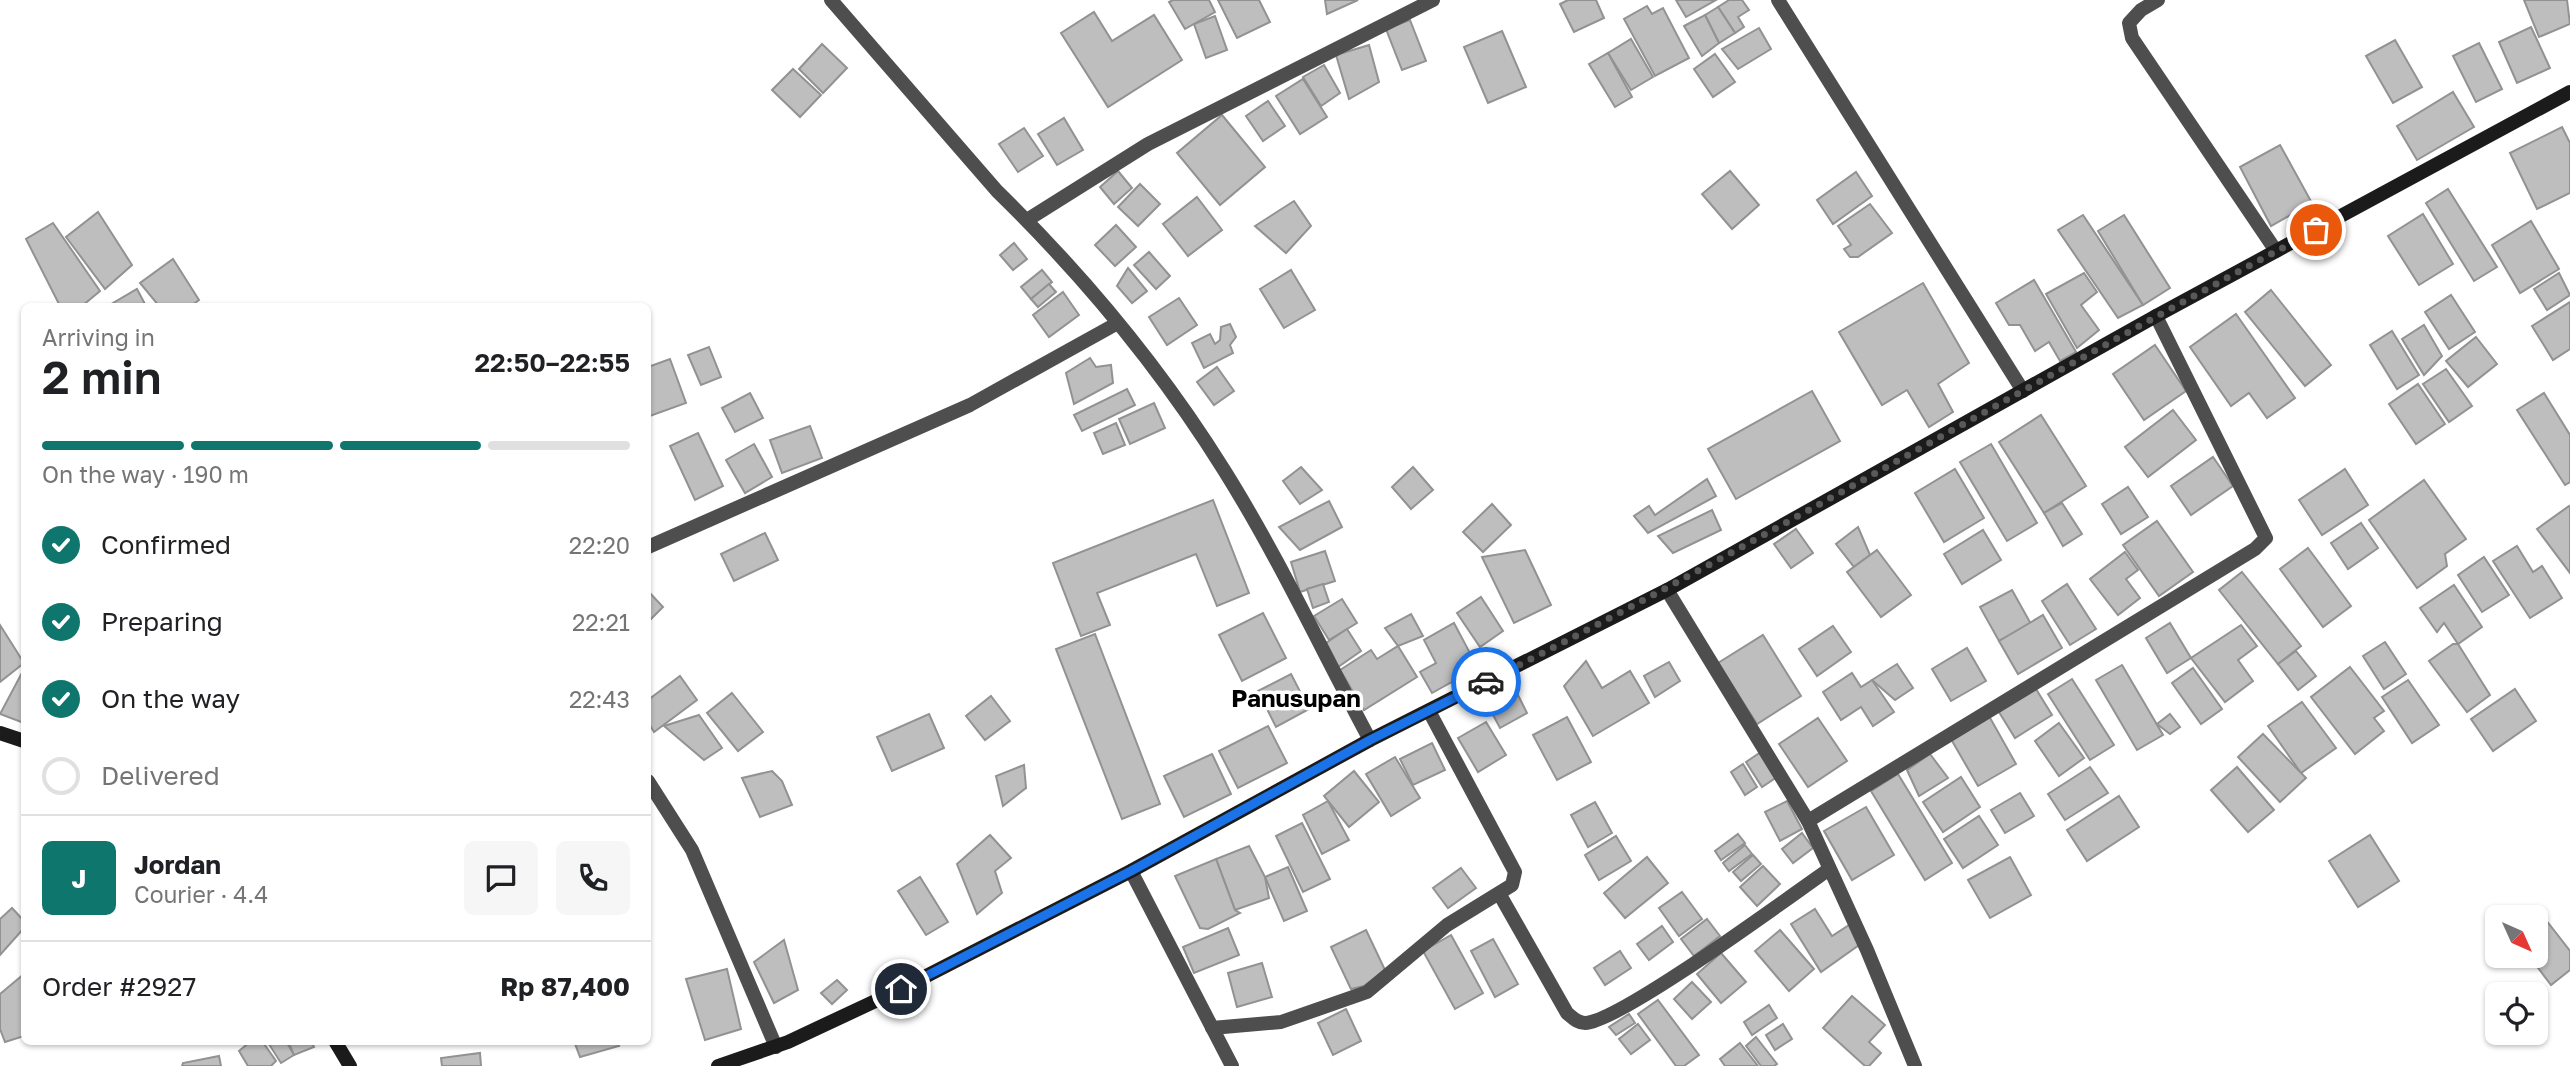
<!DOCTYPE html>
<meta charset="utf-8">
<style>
:root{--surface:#fff;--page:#f6f6f6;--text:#202124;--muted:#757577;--line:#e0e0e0;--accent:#0f766e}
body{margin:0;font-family:"Golos Text",sans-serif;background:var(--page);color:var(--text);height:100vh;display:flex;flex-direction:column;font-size:26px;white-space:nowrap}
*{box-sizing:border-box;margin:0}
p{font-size:23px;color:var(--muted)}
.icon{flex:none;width:38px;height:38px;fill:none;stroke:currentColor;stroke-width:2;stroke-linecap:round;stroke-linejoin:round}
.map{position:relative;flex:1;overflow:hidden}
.side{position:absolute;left:21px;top:303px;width:630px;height:742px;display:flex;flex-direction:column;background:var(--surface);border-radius:10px;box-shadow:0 2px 5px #0004}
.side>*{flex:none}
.needle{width:46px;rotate:135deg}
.tools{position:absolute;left:2485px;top:905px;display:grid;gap:14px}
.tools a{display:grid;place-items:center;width:63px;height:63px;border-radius:10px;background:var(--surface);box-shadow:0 2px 5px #0004;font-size:35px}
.pin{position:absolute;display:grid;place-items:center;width:60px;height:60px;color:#fff;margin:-30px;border:4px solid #fff;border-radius:50%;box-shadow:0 2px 7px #0007}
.courier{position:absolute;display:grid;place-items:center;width:70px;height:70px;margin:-35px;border:5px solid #1a73e8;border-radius:50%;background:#fff;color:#222;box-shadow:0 2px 9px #0007}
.overview em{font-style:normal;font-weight:600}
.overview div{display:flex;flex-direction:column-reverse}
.overview{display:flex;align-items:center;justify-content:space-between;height:119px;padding:0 21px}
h1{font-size:46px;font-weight:600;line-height:52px}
.bar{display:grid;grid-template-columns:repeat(4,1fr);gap:10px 7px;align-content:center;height:84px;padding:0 21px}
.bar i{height:9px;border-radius:5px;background:var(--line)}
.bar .selected{background:var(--accent)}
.bar p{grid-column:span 4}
.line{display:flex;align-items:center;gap:18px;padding:0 21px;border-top:2px solid var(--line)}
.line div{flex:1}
.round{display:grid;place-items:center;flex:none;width:74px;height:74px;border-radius:10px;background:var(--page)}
ol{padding:0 21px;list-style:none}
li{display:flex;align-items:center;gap:21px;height:77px}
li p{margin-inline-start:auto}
li .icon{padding:7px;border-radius:50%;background:var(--accent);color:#fff;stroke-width:4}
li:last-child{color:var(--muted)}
li i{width:38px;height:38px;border:4px solid var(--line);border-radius:50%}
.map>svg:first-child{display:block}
</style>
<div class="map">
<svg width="2570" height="1066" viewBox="0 0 2570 1066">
<rect width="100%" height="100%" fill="#fff"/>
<g fill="#bebebe" stroke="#929292" stroke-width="2">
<path d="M1173 0H1209L1215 12 1185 29 1169 2Z"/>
<path d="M1218 0H1259L1270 22 1237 38Z"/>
<path d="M1325 0H1358L1327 14Z"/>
<path d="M1568 0H1596L1604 18 1574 32 1560 4Z"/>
<path d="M1676 0H1716L1686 17Z"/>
<path d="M1729 0H1742L1749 10 1738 17 1744 27 1735 33 1718 7Z"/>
<path d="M2524 0H2567L2570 24 2539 37Z"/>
<path d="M1647 6 1652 14 1663 8 1689 58 1655 76 1624 19Z"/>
<path d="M1718 7 1735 33 1719 43 1705 15Z"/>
<path d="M1094 12 1112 41 1154 15 1182 60 1108 107 1061 33Z"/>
<path d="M1705 15 1719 43 1702 56 1684 26Z"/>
<path d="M1215 16 1227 50 1206 58 1194 24Z"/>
<path d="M1410 20 1426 61 1402 70 1386 29Z"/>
<path d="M2531 27 2550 68 2517 83 2499 42Z"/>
<path d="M1759 28 1771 49 1738 69 1722 49Z"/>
<path d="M1502 31 1526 87 1488 103 1464 47Z"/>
<path d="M1631 39 1653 77 1631 90 1608 53Z"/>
<path d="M2395 40 2422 87 2393 103 2366 56Z"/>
<path d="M2479 43 2502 89 2476 102 2453 56Z"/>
<path d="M822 44 847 68 823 93 799 69Z"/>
<path d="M1369 45 1379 82 1349 99 1336 55Z"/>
<path d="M1608 53 1632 97 1615 107 1589 64Z"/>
<path d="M1715 54 1735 82 1713 97 1694 69Z"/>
<path d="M1324 65 1340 93 1321 106 1303 77Z"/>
<path d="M793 69 821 95 800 117 772 90Z"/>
<path d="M1303 79 1327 117 1300 134 1276 96Z"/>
<path d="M2453 92 2474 127 2417 160 2397 126Z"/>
<path d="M1268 101 1285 126 1263 141 1246 116Z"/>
<path d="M1222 115 1265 167 1220 205 1177 153Z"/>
<path d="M1064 118 1083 150 1057 165 1038 134Z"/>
<path d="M2562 127 2570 143V193L2537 209 2510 153Z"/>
<path d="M1024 128 1043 156 1018 172 999 144Z"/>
<path d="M2280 145 2312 203 2271 226 2240 167Z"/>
<path d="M1118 171 1132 188 1114 204 1100 187Z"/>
<path d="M1730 171 1759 205 1732 229 1702 194Z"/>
<path d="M1856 172 1872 196 1833 224 1817 200Z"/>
<path d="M1140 184 1160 204 1138 226 1118 207Z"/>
<path d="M2448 189 2497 267 2474 281 2426 203Z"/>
<path d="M1197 197 1222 230 1188 256 1163 224Z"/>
<path d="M1294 201 1311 226 1286 253 1255 226Z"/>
<path d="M1870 204 1892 233 1858 257H1850L1844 249 1851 245 1838 226Z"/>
<path d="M98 212 132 265 105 289 66 237Z"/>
<path d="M2423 214 2453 264 2419 285 2388 236Z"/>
<path d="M2083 215 2143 305 2118 318 2058 230Z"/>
<path d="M2124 215 2170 288 2143 305 2098 231Z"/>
<path d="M2531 221 2559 269 2520 293 2492 245Z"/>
<path d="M53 223 100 291 82 306H60L26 239Z"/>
<path d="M1116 225 1136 247 1115 266 1095 245Z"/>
<path d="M1014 243 1027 259 1013 270 1000 255Z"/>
<path d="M1149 252 1170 276 1156 289 1134 265Z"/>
<path d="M173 259 199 300 191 306H159L140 283Z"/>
<path d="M1128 268 1147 291 1132 303 1117 286Z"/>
<path d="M1042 270 1052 282 1031 299 1021 287Z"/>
<path d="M1291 270 1315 310 1284 328 1260 289Z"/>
<path d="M2084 273 2097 292 2081 305 2099 330 2077 348 2046 294Z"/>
<path d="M2559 273 2570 295 2547 310 2534 289Z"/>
<path d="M2034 280 2076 352 2060 361 2049 342 2035 351 2020 325H2009L1996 303Z"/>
<path d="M1923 283 1969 363 1938 384 1953 412 1929 427 1907 390 1882 405 1839 332Z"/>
<path d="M1049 284 1056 292 1038 307 1031 299Z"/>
<path d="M137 289 146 306H108Z"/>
<path d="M2271 290 2331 365 2305 386 2245 312Z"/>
<path d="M1063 292 1079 315 1049 337 1033 315Z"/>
<path d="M2451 295 2475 332 2449 349 2425 312Z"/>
<path d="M1179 298 1197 325 1167 345 1149 317Z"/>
<path d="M2570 302V349L2553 360 2532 326Z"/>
<path d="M2236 314 2295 398 2267 418 2249 393 2231 406 2190 347Z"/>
<path d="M1230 324 1236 337 1230 345 1233 353 1204 368 1192 343 1210 334 1215 344 1220 340 1221 327Z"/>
<path d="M2424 325 2442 356 2424 375 2402 339Z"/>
<path d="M2392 331 2419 375 2397 389 2370 345Z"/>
<path d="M2476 337 2497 364 2468 387 2446 361Z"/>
<path d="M2155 345 2186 391 2144 420 2113 374Z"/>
<path d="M709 347 721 377 701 385 688 355Z"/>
<path d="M1090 358 1096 367 1111 365 1113 383 1074 404 1066 373Z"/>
<path d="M670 359 686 403 650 416 648 408V367Z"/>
<path d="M1217 367 1234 391 1214 405 1197 382Z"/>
<path d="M2446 369 2472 406 2449 422 2423 384Z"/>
<path d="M2418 384 2445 424 2416 444 2389 404Z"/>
<path d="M1127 389 1135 405 1082 431 1074 415Z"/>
<path d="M1812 391 1840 441 1736 499 1708 449Z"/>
<path d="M750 393 763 418 735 432 722 408Z"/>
<path d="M2544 393 2570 435V482L2565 485 2517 410Z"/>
<path d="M1154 403 1165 428 1130 444 1119 419Z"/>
<path d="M2173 410 2196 440 2148 477 2125 447Z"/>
<path d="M2041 415 2086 486 2044 513 1999 442Z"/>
<path d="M1116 423 1125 445 1103 454 1094 433Z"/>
<path d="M810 426 822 458 782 473 770 440Z"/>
<path d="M698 433 723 486 695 500 670 446Z"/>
<path d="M754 444 772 477 745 493 726 460Z"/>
<path d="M1991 444 2037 523 2007 541 1960 462Z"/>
<path d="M2213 457 2233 486 2191 515 2171 486Z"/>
<path d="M1301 467 1322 490 1300 504 1283 481Z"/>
<path d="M1413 467 1433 490 1411 509 1392 487Z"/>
<path d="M1955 469 1984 518 1944 542 1915 493Z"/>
<path d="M2345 469 2368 505 2322 535 2299 500Z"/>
<path d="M1707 479 1716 496 1648 533 1634 516 1649 506 1655 515Z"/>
<path d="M2424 480 2466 539 2445 554 2447 566 2417 588 2369 520Z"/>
<path d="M2128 487 2148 517 2121 534 2102 504Z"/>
<path d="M1213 500 1249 593 1217 606 1196 554 1097 593 1110 625 1081 636 1053 563Z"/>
<path d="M1329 501 1342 527 1300 550 1279 527Z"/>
<path d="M2062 503 2082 534 2063 546 2044 513Z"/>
<path d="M1492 504 1511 525 1483 552 1463 532Z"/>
<path d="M2569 506 2570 508V573L2537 529Z"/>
<path d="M1712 510 1721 530 1673 553 1658 536Z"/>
<path d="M2157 521 2193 572 2159 596 2123 545Z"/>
<path d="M2361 523 2378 548 2348 569 2331 543Z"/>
<path d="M1858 527 1870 555 1854 567 1836 544Z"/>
<path d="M1796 529 1813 553 1791 568 1774 544Z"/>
<path d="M1983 530 2001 560 1962 584 1944 554Z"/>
<path d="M765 533 778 560 734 581 721 554Z"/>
<path d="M2517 546 2533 572 2542 566 2562 598 2530 618 2493 561Z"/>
<path d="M2308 548 2351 606 2323 627 2280 569Z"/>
<path d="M1525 550 1551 605 1514 623 1482 557Z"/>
<path d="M1877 550 1911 595 1881 617 1847 572Z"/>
<path d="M1325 551 1335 581 1300 592 1291 562Z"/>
<path d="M2125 552 2138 570 2126 579 2140 598 2118 615 2090 579Z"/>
<path d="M2484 557 2509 595 2482 612 2458 575Z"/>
<path d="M2242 572 2301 646 2278 664 2219 590Z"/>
<path d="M1323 584 1329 602 1313 608 1307 589Z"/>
<path d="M2067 584 2096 629 2070 645 2042 601Z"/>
<path d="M2454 585 2482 627 2458 644 2444 623 2437 632 2420 608Z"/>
<path d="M2012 590 2031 624 1999 641 1980 607Z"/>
<path d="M648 591 663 607 648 622Z"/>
<path d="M1481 597 1503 631 1480 647 1457 613Z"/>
<path d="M1342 599 1357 623 1329 640 1314 616Z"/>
<path d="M1263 613 1286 658 1242 681 1219 635Z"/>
<path d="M1411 614 1423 636 1398 646 1385 628Z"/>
<path d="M2043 615 2062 648 2018 674 1999 641Z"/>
<path d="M1454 623 1471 655 1459 662 1466 674 1432 693 1420 672 1436 663 1424 640Z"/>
<path d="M2170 623 2191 658 2167 673 2146 638Z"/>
<path d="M0 625 24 663 0 682Z"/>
<path d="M2241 625 2257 646 2238 660 2253 681 2225 702 2191 658Z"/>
<path d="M1833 626 1851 652 1817 676 1799 649Z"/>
<path d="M1347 629 1361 651 1338 667 1323 645Z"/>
<path d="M1095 634 1160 804 1122 819 1056 649Z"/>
<path d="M1763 635 1801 696 1757 724 1718 663Z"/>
<path d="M2385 642 2406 674 2384 689 2363 656Z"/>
<path d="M2453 644H2458L2490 695 2467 712 2429 661Z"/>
<path d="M1398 646 1417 677 1364 710 1340 670 1371 650 1377 659Z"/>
<path d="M1967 648 1986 681 1951 701 1932 669Z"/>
<path d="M2296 651 2316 676 2298 690 2278 664Z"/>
<path d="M1586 661 1602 688 1630 671 1649 703 1593 736 1564 686Z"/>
<path d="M1669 662 1680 681 1655 697 1644 676Z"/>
<path d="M1897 664 1913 688 1895 700 1872 680Z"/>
<path d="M2122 665 2163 735 2137 750 2096 680Z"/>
<path d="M2350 667 2384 711 2374 718 2384 731 2355 754 2311 697Z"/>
<path d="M2193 668 2222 709 2201 724 2172 683Z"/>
<path d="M24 669V723L0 714Z"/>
<path d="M1852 673 1861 687 1872 680 1894 712 1873 726 1861 707 1841 720 1823 692Z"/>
<path d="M1291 674 1309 709 1276 727 1258 691Z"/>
<path d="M680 676 697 700 654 732 648 722V700Z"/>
<path d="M2072 679 2114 745 2090 760 2048 694Z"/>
<path d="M2408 680 2439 725 2412 743 2382 697Z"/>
<path d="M1513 685 1527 713 1500 728 1485 700Z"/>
<path d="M2036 689 2052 715 2015 738 1999 712Z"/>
<path d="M2515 689 2536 721 2493 751 2471 719Z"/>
<path d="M732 693 763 732 738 751 707 713Z"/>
<path d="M991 696 1010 721 985 740 966 716Z"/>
<path d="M2302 702 2336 748 2301 773 2268 726Z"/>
<path d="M929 714 944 748 892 771 877 737Z"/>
<path d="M2170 714 2180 727 2170 734 2157 724Z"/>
<path d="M699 715 722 748 704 760 664 726Z"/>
<path d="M1989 716 2016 764 1978 786 1951 739Z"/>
<path d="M1567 717 1591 762 1557 780 1533 735Z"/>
<path d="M1818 718 1847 761 1808 787 1779 744Z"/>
<path d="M1486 722 1506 755 1478 772 1458 738Z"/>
<path d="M2059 723 2084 758 2059 776 2035 741Z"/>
<path d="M1268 726 1287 763 1238 788 1219 751Z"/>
<path d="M2263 734 2306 778 2280 802 2238 757Z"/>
<path d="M1432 743 1445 770 1413 785 1400 759Z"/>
<path d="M1761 752 1777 777 1762 787 1746 762Z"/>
<path d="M1212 754 1231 794 1184 817 1164 776Z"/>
<path d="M1930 754 1948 778 1919 796 1907 770Z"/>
<path d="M1395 757 1420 798 1391 816 1366 774Z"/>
<path d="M1743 764 1757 787 1745 795 1731 772Z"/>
<path d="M1024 765 1026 788 1003 806 996 776Z"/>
<path d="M2090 767 2108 793 2065 820 2048 794Z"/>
<path d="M2237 767 2274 810 2248 832 2211 790Z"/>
<path d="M772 771 782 781 792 805 760 817 742 778Z"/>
<path d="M1354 771 1379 802 1349 827 1324 796Z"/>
<path d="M1898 774 1952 863 1925 880 1871 791Z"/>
<path d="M1961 777 1980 807 1943 832 1923 802Z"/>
<path d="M2020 793 2034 816 2005 833 1991 810Z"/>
<path d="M2119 796 2139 827 2087 861 2067 830Z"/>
<path d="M1328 801 1349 840 1322 854 1303 815Z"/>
<path d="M1787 801 1802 829 1780 841 1765 812Z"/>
<path d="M1595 802 1612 833 1588 847 1571 815Z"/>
<path d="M1866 807 1894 855 1852 880 1824 831Z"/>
<path d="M1979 816 1998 845 1963 868 1944 839Z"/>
<path d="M1302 823 1330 879 1303 892 1276 836Z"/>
<path d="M1802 833 1813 848 1793 863 1782 849Z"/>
<path d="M1738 834 1745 843 1721 860 1715 851Z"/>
<path d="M990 835 1011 858 995 871 1002 893 977 914 957 864Z"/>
<path d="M2370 835 2399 881 2358 907 2329 861Z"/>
<path d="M1616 836 1631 861 1599 880 1585 855Z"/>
<path d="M1745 845 1752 854 1729 871 1723 863Z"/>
<path d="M1249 846 1265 877 1269 898 1235 910 1216 859Z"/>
<path d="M1753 855 1761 864 1741 881 1733 872Z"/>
<path d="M1647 857 1668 883 1625 918 1604 893Z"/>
<path d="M2010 857 2031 895 1990 918 1968 880Z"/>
<path d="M1216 859 1235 910 1240 913 1208 929 1200 928 1175 876Z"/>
<path d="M1763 866 1780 884 1757 906 1740 887Z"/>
<path d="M1288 867 1307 911 1284 921 1265 877Z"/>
<path d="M1461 868 1476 888 1448 908 1433 888Z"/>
<path d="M920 877 948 922 926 935 898 891Z"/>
<path d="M1682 892 1702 919 1679 936 1659 908Z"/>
<path d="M12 908 24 921V928L0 955V919Z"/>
<path d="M1815 909 1832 936 1852 923 1859 945 1821 972 1791 924Z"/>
<path d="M1707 919 1720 936 1694 956 1681 939Z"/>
<path d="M2546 920 2570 951V970L2551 985 2529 956H2536V927Z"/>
<path d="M1662 926 1673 942 1649 960 1637 944Z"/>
<path d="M1228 928 1239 955 1194 973 1183 947Z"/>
<path d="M1366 930 1385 970 1364 986 1351 989 1331 947Z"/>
<path d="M1780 930 1814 969 1789 991 1755 951Z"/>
<path d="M1451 935 1483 993 1455 1009 1423 951Z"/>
<path d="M1493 939 1518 984 1495 997 1471 951Z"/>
<path d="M784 940 798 990 774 1003 754 962Z"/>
<path d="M1620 951 1631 968 1605 985 1594 968Z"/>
<path d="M1721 953 1746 982 1721 1003 1697 974Z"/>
<path d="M1262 963 1272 997 1237 1007 1228 973Z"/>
<path d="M727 969 741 1029 705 1040 686 979Z"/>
<path d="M24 974V1036L5 1042 0 1029V994Z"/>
<path d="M837 980 847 990 832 1004 821 993Z"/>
<path d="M1692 982 1711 1002 1692 1019 1674 999Z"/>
<path d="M1852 996 1885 1025 1869 1042 1881 1053 1869 1066H1865L1823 1028Z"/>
<path d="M1658 1000 1699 1055 1684 1066H1676L1638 1014Z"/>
<path d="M1769 1005 1777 1018 1752 1035 1744 1022Z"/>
<path d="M1346 1009 1361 1041 1333 1055 1318 1023Z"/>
<path d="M1629 1014 1635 1023 1616 1035 1609 1027Z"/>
<path d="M1638 1024 1650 1040 1631 1054 1619 1039Z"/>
<path d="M1783 1024 1792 1039 1775 1050 1766 1035Z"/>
<path d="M1756 1037 1777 1064 1774 1066H1761L1746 1046Z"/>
<path d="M251 1041H262L276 1061 271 1066H248L239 1051Z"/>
<path d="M267 1041H286L294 1055 281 1063Z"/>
<path d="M288 1041H311L314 1047 294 1055Z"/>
<path d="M574 1041H616L619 1046 580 1057Z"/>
<path d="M1740 1043 1758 1066H1725L1720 1059Z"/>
<path d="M480 1053 481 1066H442L441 1058Z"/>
<path d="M219 1056 221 1066H182L183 1063Z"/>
</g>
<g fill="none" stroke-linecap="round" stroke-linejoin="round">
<g stroke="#4e4e4e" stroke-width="14">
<path d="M831 0 997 191C1082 274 1161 369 1224 470 1278 556 1322 651 1370 740"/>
<path d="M1778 0 2023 391"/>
<path d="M2158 0 2141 10 2129 23 2132 38 2276 251"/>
<path d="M1027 220 1148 144 1433 0"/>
<path d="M648 547 970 405 1116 324"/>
<path d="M1667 590 1808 821 2255 549 2266 538 2156 316"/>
<path d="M648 781 692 850 776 1047"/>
<path d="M1808 821 1867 950 1915 1066"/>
<path d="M1131 871 1232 1066"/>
<path d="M1500 895 1567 1013C1573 1018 1577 1023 1585 1023 1620 1022 1789 897 1828 870"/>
<path d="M1212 1028 1281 1022 1367 992 1447 925 1512 885 1515 872 1429 711"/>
</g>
<g stroke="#1b1b1b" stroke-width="14">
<path d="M0 733 24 741"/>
<path d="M335 1041 350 1066"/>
<path d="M718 1066 788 1042 901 989 1131 871 1370 740 1667 590 2156 316 2570 92"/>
</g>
</g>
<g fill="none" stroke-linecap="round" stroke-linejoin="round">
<path stroke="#595959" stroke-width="7" stroke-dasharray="0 12.6" d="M1486 682C1767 540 2038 378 2316 230"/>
<path stroke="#1a73e8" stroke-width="9" d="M901 989 1131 871 1370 740 1486 682"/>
</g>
<g text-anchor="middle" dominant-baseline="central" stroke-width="7" stroke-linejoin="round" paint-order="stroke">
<g font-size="24" font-weight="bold" fill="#000" stroke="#fff">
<text x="1296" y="697">Panusupan</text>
</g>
</g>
</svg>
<div class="tools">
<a><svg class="needle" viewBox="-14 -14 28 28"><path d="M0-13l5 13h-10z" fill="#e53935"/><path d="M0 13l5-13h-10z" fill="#757577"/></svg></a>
<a><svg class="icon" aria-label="locate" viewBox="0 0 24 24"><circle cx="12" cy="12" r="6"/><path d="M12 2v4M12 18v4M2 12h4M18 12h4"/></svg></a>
</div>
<div class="pin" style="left:2316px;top:230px;background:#ea580c"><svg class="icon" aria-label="bag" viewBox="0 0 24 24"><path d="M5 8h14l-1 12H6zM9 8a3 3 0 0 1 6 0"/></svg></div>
<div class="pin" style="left:901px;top:989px;background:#1f2937"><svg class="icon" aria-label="home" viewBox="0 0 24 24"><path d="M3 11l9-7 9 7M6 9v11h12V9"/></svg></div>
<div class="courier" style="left:1486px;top:682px"><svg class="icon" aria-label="car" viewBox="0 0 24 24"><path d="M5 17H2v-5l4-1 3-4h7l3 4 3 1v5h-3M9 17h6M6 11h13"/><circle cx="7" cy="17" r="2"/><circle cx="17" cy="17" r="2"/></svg></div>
<section class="side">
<div class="overview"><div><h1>2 min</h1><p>Arriving in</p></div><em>22:50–22:55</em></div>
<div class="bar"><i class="selected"></i><i class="selected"></i><i class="selected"></i><i></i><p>On the way · 190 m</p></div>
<ol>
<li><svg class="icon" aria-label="check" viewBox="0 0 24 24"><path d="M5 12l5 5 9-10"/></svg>Confirmed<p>22:20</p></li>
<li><svg class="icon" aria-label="check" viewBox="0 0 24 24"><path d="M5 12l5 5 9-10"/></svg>Preparing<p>22:21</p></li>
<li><svg class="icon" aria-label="check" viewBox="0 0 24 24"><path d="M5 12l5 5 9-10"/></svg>On the way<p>22:43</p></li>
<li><i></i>Delivered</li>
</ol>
<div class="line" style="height:126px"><b class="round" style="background:var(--accent);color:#fff">J</b><div><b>Jordan</b><p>Courier · 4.4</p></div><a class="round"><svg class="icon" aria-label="chat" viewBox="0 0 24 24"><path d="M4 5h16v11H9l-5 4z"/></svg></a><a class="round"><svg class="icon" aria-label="phone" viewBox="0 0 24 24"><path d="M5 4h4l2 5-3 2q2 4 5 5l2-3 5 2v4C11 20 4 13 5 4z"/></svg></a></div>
<div class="line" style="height:91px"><div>Order #2927</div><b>Rp 87,400</b></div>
</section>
</div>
